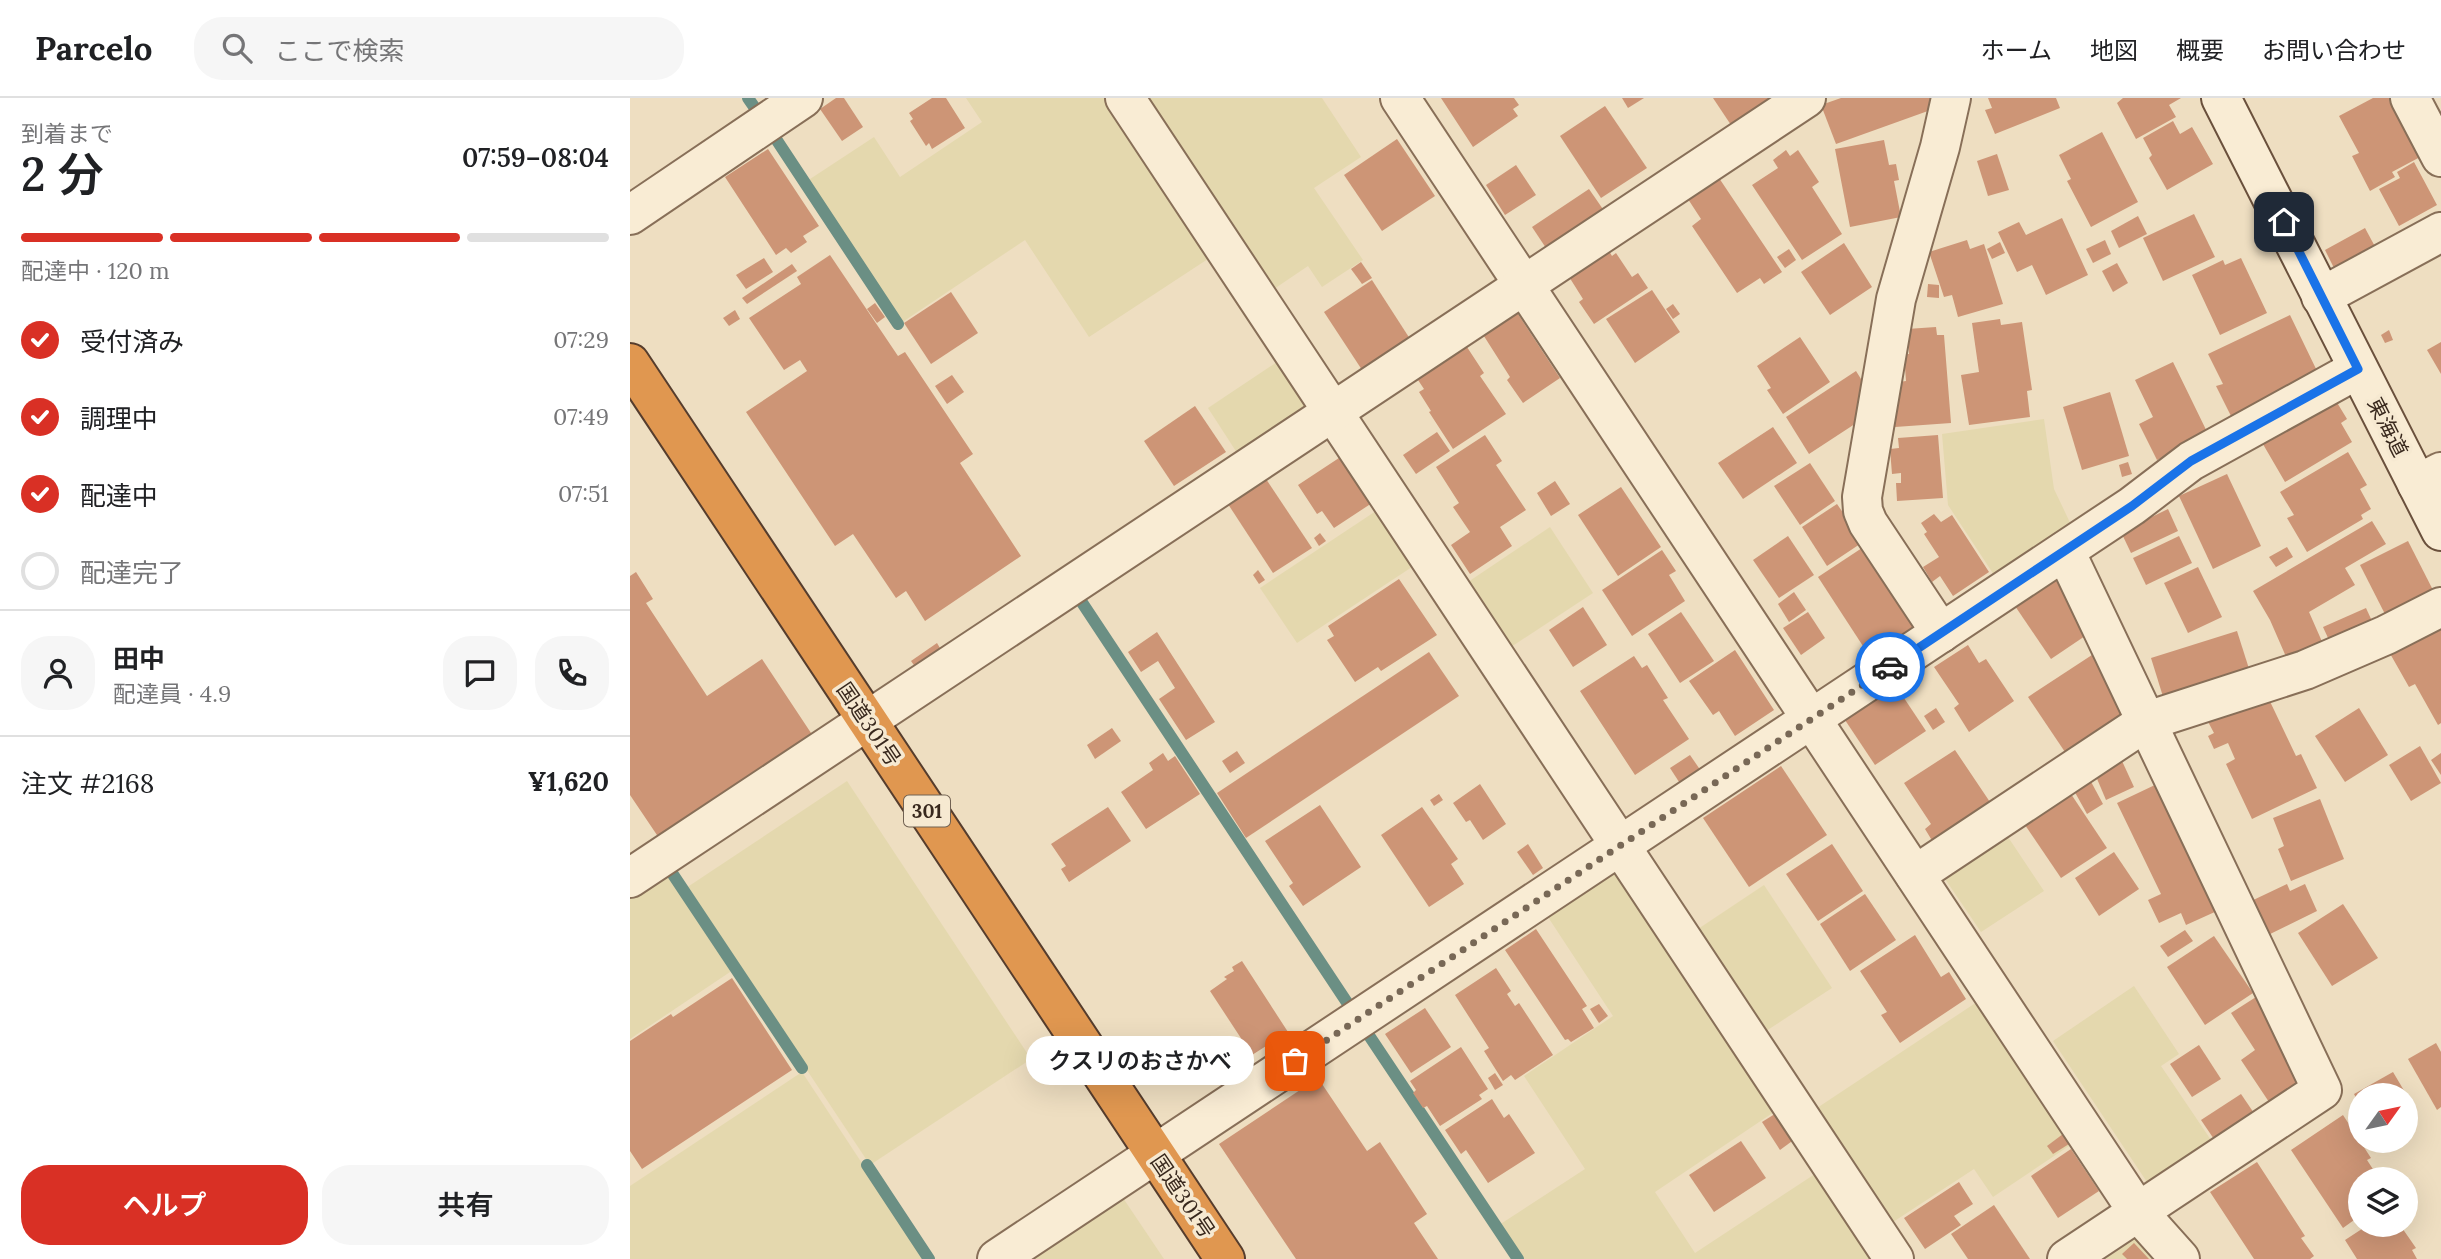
<!DOCTYPE html>
<html lang="ja">
<meta charset="utf-8">
<style>
:root{--surface:#fff;--page:#f6f6f6;--text:#202124;--muted:#757577;--line:#e0e0e0;--accent:#d93025}
body{margin:0;font-family:Lora,"Noto Sans JP",serif;background:var(--page);color:var(--text);height:100vh;display:flex;flex-direction:column;font-size:26px;white-space:nowrap}
*{box-sizing:border-box;margin:0}
p{font-size:23px;color:var(--muted)}
.icon{flex:none;width:38px;height:38px;fill:none;stroke:currentColor;stroke-width:2;stroke-linecap:round;stroke-linejoin:round}
.map{position:relative;flex:1;overflow:hidden}
.side{display:flex;flex-direction:column;background:var(--surface);width:630px}
.side>*{flex:none}
.needle{width:46px;rotate:57deg}
.tools{position:absolute;left:1718px;top:985px;display:grid;gap:14px}
.tools a{display:grid;place-items:center;width:70px;height:70px;border-radius:50%;background:var(--surface);box-shadow:0 7px 28px #0002;font-size:35px}
.pin{position:absolute;display:grid;place-items:center;width:60px;height:60px;color:#fff;margin:-30px;border-radius:14px;box-shadow:0 4px 10px #0006}
.courier{position:absolute;display:grid;place-items:center;width:70px;height:70px;margin:-35px;border:5px solid #1a73e8;border-radius:50%;background:#fff;color:#222;box-shadow:0 2px 9px #0007}
.bubble{position:absolute;height:49px;border-radius:24px;background:var(--surface);box-shadow:0 7px 28px #0002;font-size:23px;font-weight:600;line-height:49px;text-align:center}
.headline em{font-style:normal;font-weight:600}
.headline div{display:flex;flex-direction:column-reverse}
.headline{display:flex;align-items:center;justify-content:space-between;height:119px;padding:0 21px}
h1{font-size:46px;font-weight:600;line-height:52px}
.bar{display:grid;grid-template-columns:repeat(4,1fr);gap:10px 7px;align-content:center;height:84px;padding:0 21px}
.bar i{height:9px;border-radius:5px;background:var(--line)}
.bar .current{background:var(--accent)}
.bar p{grid-column:span 4}
.line{display:flex;align-items:center;gap:18px;padding:0 21px;border-top:2px solid var(--line)}
.line div{flex:1}
.round{display:grid;place-items:center;flex:none;width:74px;height:74px;border-radius:28px;background:var(--page)}
ol{padding:0 21px;list-style:none}
li{display:flex;align-items:center;gap:21px;height:77px}
li p{margin-inline-start:auto}
li .icon{padding:7px;border-radius:50%;background:var(--accent);color:#fff;stroke-width:4}
li:last-child{color:var(--muted)}
li i{width:38px;height:38px;border:4px solid var(--line);border-radius:50%}
.button{display:flex;gap:14px;margin-top:auto;padding:14px 21px}
.button a{flex:1;height:80px;border-radius:28px;background:var(--accent);color:#fff;font-size:28px;font-weight:600;line-height:80px;text-align:center}
.button a+a{background:var(--page);color:var(--text)}
header{display:flex;align-items:center;gap:42px;box-sizing:border-box;height:98px;padding:0 35px;background:var(--surface);border-bottom:2px solid var(--line)}
header strong{font-size:33px}
nav{display:flex;gap:38px;margin-inline-start:auto;font-size:24px}
.search{width:490px;height:63px;background:var(--page);display:flex;align-items:center;gap:18px;box-sizing:border-box;padding:0 24px;border-radius:28px;color:var(--muted);font-size:26px}
main{display:flex;flex:1;min-height:0}
.map>svg:first-child{display:block}
</style>
<header>
<strong>Parcelo</strong>
<div class="search"><svg class="icon" aria-label="search" viewBox="0 0 24 24"><circle cx="10" cy="10" r="6"/><path d="M15 15l6 6"/></svg>ここで検索</div>
<nav><a>ホーム</a><a>地図</a><a>概要</a><a>お問い合わせ</a></nav>
</header>
<main>
<section class="side">
<div class="headline"><div><h1>2 分</h1><p>到着まで</p></div><em>07:59–08:04</em></div>
<div class="bar"><i class="current"></i><i class="current"></i><i class="current"></i><i></i><p>配達中 · 120 m</p></div>
<ol>
<li><svg class="icon" aria-label="check" viewBox="0 0 24 24"><path d="M5 12l5 5 9-10"/></svg>受付済み<p>07:29</p></li>
<li><svg class="icon" aria-label="check" viewBox="0 0 24 24"><path d="M5 12l5 5 9-10"/></svg>調理中<p>07:49</p></li>
<li><svg class="icon" aria-label="check" viewBox="0 0 24 24"><path d="M5 12l5 5 9-10"/></svg>配達中<p>07:51</p></li>
<li><i></i>配達完了</li>
</ol>
<div class="line" style="height:126px"><a class="round"><svg class="icon" aria-label="person" viewBox="0 0 24 24"><circle cx="12" cy="8" r="4"/><path d="M4 21q1-7 8-7t8 7"/></svg></a><div><b>田中</b><p>配達員 · 4.9</p></div><a class="round"><svg class="icon" aria-label="chat" viewBox="0 0 24 24"><path d="M4 5h16v11H9l-5 4z"/></svg></a><a class="round"><svg class="icon" aria-label="phone" viewBox="0 0 24 24"><path d="M5 4h4l2 5-3 2q2 4 5 5l2-3 5 2v4C11 20 4 13 5 4z"/></svg></a></div>
<div class="line" style="height:91px"><div>注文 #2168</div><b>¥1,620</b></div>
<div class="button"><a>ヘルプ</a><a>共有</a></div>
</section>
<div class="map">
<svg width="1811" height="1161" viewBox="0 0 1811 1161">
<rect width="100%" height="100%" fill="#eedec1"/>
<g fill="#e4d8ae">
<path d="M336 0H480L584 157 459 239 395 142 271 225 177 83 244 39 270 79 352 24Z"/>
<path d="M518 0H692L731 59 684 90 733 162 692 189 678 168 644 191Z"/>
<path d="M653 260 683 305 611 361 578 310Z"/>
<path d="M1414 321 1424 391 1444 433 1368 483 1318 407 1312 336Z"/>
<path d="M752 409 788 465 667 545 630 490Z"/>
<path d="M920 429 963 495 881 549 838 484Z"/>
<path d="M217 683 401 961 240 1067 56 790Z"/>
<path d="M1372 730 1414 793 1351 834 1309 772Z"/>
<path d="M987 764 1150 1010 1025 1094 1065 1155 1191 1072 1250 1161H891L869 1127 955 1071 894 978 983 918 914 813Z"/>
<path d="M36 770 103 872 0 941V794Z"/>
<path d="M1134 787 1202 890 1136 933 1068 831Z"/>
<path d="M1504 888 1549 956 1531 968 1587 1051 1523 1093 1423 943Z"/>
<path d="M1347 904 1442 1046 1363 1099 1344 1071 1263 1124 1187 1010Z"/>
<path d="M172 974 295 1161H0V1088Z"/>
<path d="M489 1094 534 1161H389Z"/>
<path d="M1501 1133 1526 1161H1459Z"/>
</g>
<g fill="none" stroke-linecap="round" stroke-linejoin="round">
<g stroke="#6b8f84" stroke-width="12">
<path d="M118 0 127 13"/>
<path d="M144 38 268 226"/>
<path d="M447 497 720 909"/>
<path d="M38 769 172 970"/>
<path d="M740 939 888 1161"/>
<path d="M237 1067 299 1161"/>
</g>
</g>
<g fill="#cd9576">
<path d="M206 0H214L233 29 212 43 190 11Z"/>
<path d="M302 0H316L335 30 302 51 299 45 296 48 280 23 283 21 279 15Z"/>
<path d="M811 0H884L889 7 883 11 888 18 843 49Z"/>
<path d="M992 0H1014L998 10Z"/>
<path d="M1083 0H1141L1145 6 1105 33Z"/>
<path d="M1211 0H1306L1309 9 1206 46 1191 7Z"/>
<path d="M1358 0H1426L1430 10 1365 36 1355 12 1362 10Z"/>
<path d="M1493 0H1551L1539 7 1546 19 1506 41 1487 5Z"/>
<path d="M1743 0H1761L1792 58 1762 74 1765 79 1740 93 1722 58 1729 55 1709 18Z"/>
<path d="M975 8 1017 70 971 100 930 38Z"/>
<path d="M1543 23 1550 36 1562 29 1583 66 1537 92 1519 60 1522 57 1513 40Z"/>
<path d="M1472 34 1508 104 1461 129 1437 83 1441 81 1429 57Z"/>
<path d="M767 41 805 98 752 133 714 77Z"/>
<path d="M1254 42 1259 67 1266 66 1269 82 1264 83 1271 119 1220 129 1205 51Z"/>
<path d="M138 51 189 128 173 138 177 144 161 155 156 150 146 157 95 79Z"/>
<path d="M1156 52 1160 58 1168 52 1189 84 1182 89 1212 136 1172 162 1122 87 1148 70 1143 62Z"/>
<path d="M1367 56 1379 92 1358 98 1347 63Z"/>
<path d="M1784 64 1807 107 1769 128 1749 91 1770 80 1767 74Z"/>
<path d="M886 67 906 97 875 117 856 87Z"/>
<path d="M1087 77 1152 174 1134 186 1130 180 1107 195 1062 128 1071 121 1056 98Z"/>
<path d="M959 91 977 117 920 156 902 129Z"/>
<path d="M1564 116 1585 159 1533 183 1513 140Z"/>
<path d="M1508 118 1517 136 1489 150 1481 133Z"/>
<path d="M1432 120 1458 177 1416 197 1402 167 1387 174 1368 134 1389 124 1396 137Z"/>
<path d="M1735 130 1749 156 1708 178 1695 152Z"/>
<path d="M1337 142 1340 151 1354 146 1373 206 1328 219 1322 197 1314 199 1299 154Z"/>
<path d="M1475 142 1481 156 1463 165 1456 151Z"/>
<path d="M1370 144 1375 155 1362 161 1357 151Z"/>
<path d="M1214 145 1242 189 1200 217 1171 174Z"/>
<path d="M976 148 982 158 986 155 1002 179 1008 175 1018 190 964 226 949 204 953 201 936 174Z"/>
<path d="M1159 151 1166 162 1155 170 1147 159Z"/>
<path d="M200 157 268 258 275 254 343 356 330 365 391 458 295 523 276 493 266 500 223 436 205 448 116 314 177 273 170 262 154 272 119 220 171 186 167 179Z"/>
<path d="M134 160 143 174 116 191 106 177Z"/>
<path d="M1611 160 1637 215 1590 237 1562 177 1593 162 1595 167Z"/>
<path d="M731 164 742 180 732 186 721 171Z"/>
<path d="M1487 165 1498 185 1483 194 1472 173Z"/>
<path d="M162 166 167 173 117 206 112 200Z"/>
<path d="M742 182 782 244 734 275 694 214Z"/>
<path d="M1298 186 1309 187V200L1297 199Z"/>
<path d="M1022 192 1050 234 1005 265 976 221Z"/>
<path d="M321 194 348 235 301 266 274 225Z"/>
<path d="M245 205 255 219 247 225 237 211Z"/>
<path d="M1043 206 1050 216 1043 221 1036 211Z"/>
<path d="M105 212 110 221 99 228 93 220Z"/>
<path d="M886 213 930 280 893 305 877 282 880 279 852 235Z"/>
<path d="M1660 217 1688 275 1603 322 1586 288 1593 286 1578 256Z"/>
<path d="M1370 221 1371 227 1392 224 1402 292 1397 293 1400 319 1339 327 1331 277 1349 274 1342 225Z"/>
<path d="M1306 229 1307 237H1314L1321 325 1265 329 1262 285 1276 283 1274 256H1279L1277 231Z"/>
<path d="M1759 232 1763 242 1755 245 1751 237Z"/>
<path d="M1170 239 1200 284 1153 316 1137 292 1141 290 1127 268Z"/>
<path d="M1811 244V276L1797 252Z"/>
<path d="M835 246 854 275 850 278 876 316 823 351 799 314 801 313 789 294 794 291 786 279Z"/>
<path d="M1543 264 1582 344 1548 352 1527 362 1509 326 1523 319 1505 282Z"/>
<path d="M1226 273 1241 297 1234 320 1179 356 1156 319Z"/>
<path d="M322 277 334 294 317 306 305 288Z"/>
<path d="M1480 294 1499 358 1452 372 1433 309Z"/>
<path d="M1703 298 1717 321 1711 325 1722 344 1655 384 1630 341Z"/>
<path d="M565 308 596 354 544 388 514 343Z"/>
<path d="M1143 329 1167 365 1113 401 1088 365Z"/>
<path d="M807 334 820 353 786 376 773 357Z"/>
<path d="M855 337 872 363 866 367 896 412 870 429 882 448 840 476 821 447 840 434 823 409 829 405 806 369Z"/>
<path d="M1308 337 1313 400 1267 403 1266 385H1271V375L1262 376 1260 351 1269 350 1268 340Z"/>
<path d="M1718 354 1737 387 1730 391 1741 411 1731 417 1733 421 1677 454 1657 420 1664 417 1650 394Z"/>
<path d="M712 358 742 405 704 430 692 413 687 416 668 387Z"/>
<path d="M1498 364 1502 376 1492 379 1489 367Z"/>
<path d="M1180 365 1205 403 1170 427 1144 388Z"/>
<path d="M1597 376 1631 448 1583 471 1549 398Z"/>
<path d="M634 378 682 450 643 475 596 403Z"/>
<path d="M925 383 940 406 921 418 907 395Z"/>
<path d="M991 389 1031 449 988 478 948 417Z"/>
<path d="M1207 406 1233 444 1197 468 1172 429Z"/>
<path d="M1538 411 1548 433 1501 455 1491 434Z"/>
<path d="M1304 416 1311 424 1322 417 1359 474 1323 498 1310 478 1302 484 1293 469 1309 459 1294 436 1297 434 1291 425Z"/>
<path d="M1742 423 1756 446 1715 470 1725 487 1679 514 1697 555 1661 570 1640 522 1623 493Z"/>
<path d="M690 435 696 443 689 448 684 440Z"/>
<path d="M1158 438 1184 477 1149 500 1123 462Z"/>
<path d="M1549 438 1562 465 1516 487 1503 460Z"/>
<path d="M1778 443 1806 498 1758 522 1730 467Z"/>
<path d="M1657 449 1663 459 1646 469 1639 459Z"/>
<path d="M1232 450 1289 535 1244 565 1188 479Z"/>
<path d="M1032 452 1046 473 1039 477 1055 503 1002 538 972 492Z"/>
<path d="M1568 469 1592 519 1558 535 1534 485Z"/>
<path d="M628 472 635 482 629 486 623 477Z"/>
<path d="M6 474 23 501 16 505 77 598 132 561 185 641 31 743 0 697V478Z"/>
<path d="M769 481 807 537 751 573 748 569 725 584 697 542 704 538 698 528Z"/>
<path d="M1425 481 1461 534 1421 561 1385 508Z"/>
<path d="M1164 494 1176 512 1159 524 1148 506Z"/>
<path d="M953 509 977 547 943 569 919 532Z"/>
<path d="M1736 510 1747 534 1704 553 1693 529Z"/>
<path d="M1051 514 1084 563 1050 585 1018 536Z"/>
<path d="M1178 514 1195 540 1171 557 1153 530Z"/>
<path d="M1811 522V625L1808 627 1785 586 1779 589 1758 552Z"/>
<path d="M1607 533 1621 577 1535 605 1521 560Z"/>
<path d="M527 534 585 624 556 642 529 601 545 590 528 563 511 574 498 554Z"/>
<path d="M307 545 314 557 289 574 281 563Z"/>
<path d="M1338 547 1349 565 1356 561 1384 603 1339 634 1324 610 1329 606 1304 569Z"/>
<path d="M1105 552 1144 612 1105 638 1089 613 1083 617 1059 583Z"/>
<path d="M799 554 829 598 616 740 587 695Z"/>
<path d="M1465 555 1499 616 1437 657 1398 599Z"/>
<path d="M1004 558 1012 570 1017 567 1038 600 1033 602 1059 641 1005 677 950 593Z"/>
<path d="M1262 582 1296 633 1245 667 1211 616Z"/>
<path d="M1635 593 1666 658 1671 656 1687 690 1622 721 1596 666 1605 661 1598 645 1584 651 1578 638 1584 635 1576 620Z"/>
<path d="M1306 610 1315 624 1303 632 1294 618Z"/>
<path d="M1729 610 1758 657 1715 684 1685 638Z"/>
<path d="M482 630 491 643 465 661 457 647Z"/>
<path d="M1790 648 1811 685 1781 703 1759 667Z"/>
<path d="M1325 652 1364 710 1306 749 1295 731 1301 726 1274 685Z"/>
<path d="M607 653 615 665 600 675 592 663Z"/>
<path d="M533 655 538 663 545 658 570 696 516 731 491 694 523 672 519 665Z"/>
<path d="M1811 655V677L1801 662Z"/>
<path d="M1060 657 1071 673 1051 687 1040 670Z"/>
<path d="M1492 663 1504 689 1476 702 1465 676Z"/>
<path d="M1151 668 1197 737 1119 789 1073 720Z"/>
<path d="M1459 680 1473 706 1457 716 1442 689Z"/>
<path d="M850 686 876 726 853 742 840 722 836 724 823 705Z"/>
<path d="M1527 686 1587 813 1556 827 1551 815 1529 825 1518 802 1531 796 1487 705Z"/>
<path d="M1437 690 1477 750 1431 780 1391 721Z"/>
<path d="M809 696 813 702 804 708 800 702Z"/>
<path d="M1690 701 1714 761 1661 783 1648 751 1654 748 1643 720Z"/>
<path d="M690 707 731 769 673 808 659 788 663 785 635 743Z"/>
<path d="M478 709 501 743 439 784 431 771 436 768 421 746Z"/>
<path d="M792 709 828 761 821 766 834 786 799 809 751 737Z"/>
<path d="M898 746 913 770 903 777 887 754Z"/>
<path d="M1202 746 1233 793 1188 823 1156 776Z"/>
<path d="M1484 754 1509 791 1469 818 1445 780Z"/>
<path d="M1657 786 1660 793 1675 786 1687 813 1634 839 1617 805Z"/>
<path d="M1235 796 1266 842 1220 873 1190 826Z"/>
<path d="M1713 806 1748 860 1702 888 1668 835Z"/>
<path d="M906 831 957 908 952 911 964 930 941 944 938 941 935 942 875 852Z"/>
<path d="M1555 832 1563 843 1538 859 1530 848Z"/>
<path d="M1285 837 1311 879 1319 874 1336 901 1270 945 1251 917 1257 914 1230 873Z"/>
<path d="M1584 838 1623 895 1575 927 1537 869Z"/>
<path d="M612 863 658 934 622 957 580 893 597 881 594 879 604 873 602 869Z"/>
<path d="M866 870 881 893 877 896 885 908 889 905 923 957 885 982 881 977 873 983 854 953 859 950 825 897Z"/>
<path d="M102 880 162 972 12 1071 0 1053V943L41 916 43 919Z"/>
<path d="M1626 899 1682 983 1643 1010 1611 962 1625 952 1601 915Z"/>
<path d="M969 906 978 918 969 925 960 911Z"/>
<path d="M795 910 821 949 781 975 755 936Z"/>
<path d="M1806 945 1811 954V1009L1807 1012 1778 961Z"/>
<path d="M1569 947 1591 981 1562 999 1540 966Z"/>
<path d="M831 949 858 991 849 997 852 1001 810 1028 797 1008 793 1010 783 995 786 992 780 983Z"/>
<path d="M1763 974 1785 1011 1776 1017V998H1731V1009L1724 996Z"/>
<path d="M865 975 873 987 865 992 858 980Z"/>
<path d="M688 980 737 1053 750 1044 797 1116 784 1125 808 1161H666L589 1046Z"/>
<path d="M1611 996 1628 1021 1588 1047 1571 1022Z"/>
<path d="M862 1001 874 1020 879 1016 905 1055 858 1085 836 1052 831 1056 815 1032Z"/>
<path d="M1151 1012 1169 1038 1150 1052 1132 1024Z"/>
<path d="M1713 1017 1741 1060 1737 1062 1750 1082H1731V1117L1713 1130 1661 1052Z"/>
<path d="M1433 1036 1439 1046 1423 1056 1417 1048Z"/>
<path d="M1111 1043 1136 1080 1084 1114 1059 1077Z"/>
<path d="M1441 1051 1469 1093 1428 1120 1401 1078Z"/>
<path d="M1627 1064 1675 1138 1671 1140 1684 1158 1680 1161H1624L1580 1094Z"/>
<path d="M1329 1084 1343 1106 1324 1118 1331 1127 1295 1151 1274 1120Z"/>
<path d="M1364 1107 1400 1161H1338L1321 1136Z"/>
<path d="M1738 1127H1770L1786 1150 1782 1152 1787 1161H1727L1715 1142Z"/>
<path d="M1504 1145 1519 1161H1497L1492 1156Z"/>
</g>
<g fill="none" stroke-linecap="round" stroke-linejoin="round">
<defs>
<g id="street">
<path d="M495 0 1264 1161"/>
<path d="M770 0 1508 1114 1550 1161"/>
<path d="M1780 0 1811 59"/>
<path d="M0 117 173 0"/>
<path d="M1691 199 1811 134"/>
<path d="M1787 386 1811 374"/>
<path d="M1435 453 1692 992 1437 1161"/>
<path d="M1311 535 1238 425 1233 413 1232 399 1266 201 1310 49 1321 0"/>
<path d="M1285 777 1517 623 1675 572 1756 537 1811 509"/>
<path d="M0 780 1176 0"/>
<path d="M367 1161 1502 408 1561 363 1728 271"/>
</g>
<path id="secondary" d="M1591 0 1811 433"/>
<path id="highway" d="M0 265 595 1161"/>
</defs>
<use href="#street" stroke="#886f58" stroke-width="42"/>
<use href="#secondary" stroke="#6a503c" stroke-width="42"/>
<use href="#highway" stroke="#563d2d" stroke-width="42"/>
<use href="#street" stroke="#f9ecd4" stroke-width="38"/>
<use href="#secondary" stroke="#f9ecd4" stroke-width="38"/>
<use href="#highway" stroke="#e09750" stroke-width="38"/>
</g>
<g fill="none" stroke-linecap="round" stroke-linejoin="round">
<path stroke="#786856" stroke-width="7" stroke-dasharray="0 12.6" d="M665 963 1260 569"/>
<path stroke="#1a73e8" stroke-width="9" d="M1260 569 1502 408 1561 363 1728 271 1654 124"/>
</g>
<g text-anchor="middle" dominant-baseline="central" stroke-width="7" stroke-linejoin="round" paint-order="stroke">
<rect fill="#f6e9d1" stroke="#716253" stroke-width="2" x="274" y="697.5" width="46" height="31" rx="5"/>
<g font-size="19" font-weight="bold" fill="#38281d">
<text x="297" y="713">301</text>
</g>
<g font-size="21" fill="#38281d" stroke="#f6e9d1">
<text transform="translate(1758 329) rotate(63)">東海道</text>
<text transform="translate(239 626) rotate(56)">国道301号</text>
<text transform="translate(553 1098) rotate(56)">国道301号</text>
</g>
</g>
</svg>
<div class="tools">
<a><svg class="needle" viewBox="-14 -14 28 28"><path d="M0-13l5 13h-10z" fill="#e53935"/><path d="M0 13l5-13h-10z" fill="#757577"/></svg></a>
<a><svg class="icon" aria-label="layers" viewBox="0 0 24 24"><path d="M12 4l9 5-9 5-9-5zM3 14l9 5 9-5"/></svg></a>
</div>
<div class="pin" style="left:665px;top:963px;background:#ea580c"><svg class="icon" aria-label="bag" viewBox="0 0 24 24"><path d="M5 8h14l-1 12H6zM9 8a3 3 0 0 1 6 0"/></svg></div>
<div class="pin" style="left:1654px;top:124px;background:#1f2937"><svg class="icon" aria-label="home" viewBox="0 0 24 24"><path d="M3 11l9-7 9 7M6 9v11h12V9"/></svg></div>
<div class="courier" style="left:1260px;top:569px"><svg class="icon" aria-label="car" viewBox="0 0 24 24"><path d="M5 17H2v-5l4-1 3-4h7l3 4 3 1v5h-3M9 17h6M6 11h13"/><circle cx="7" cy="17" r="2"/><circle cx="17" cy="17" r="2"/></svg></div>
<div class="bubble" style="left:396px;top:938px;width:228px">クスリのおさかべ</div>
</div>
</main>
